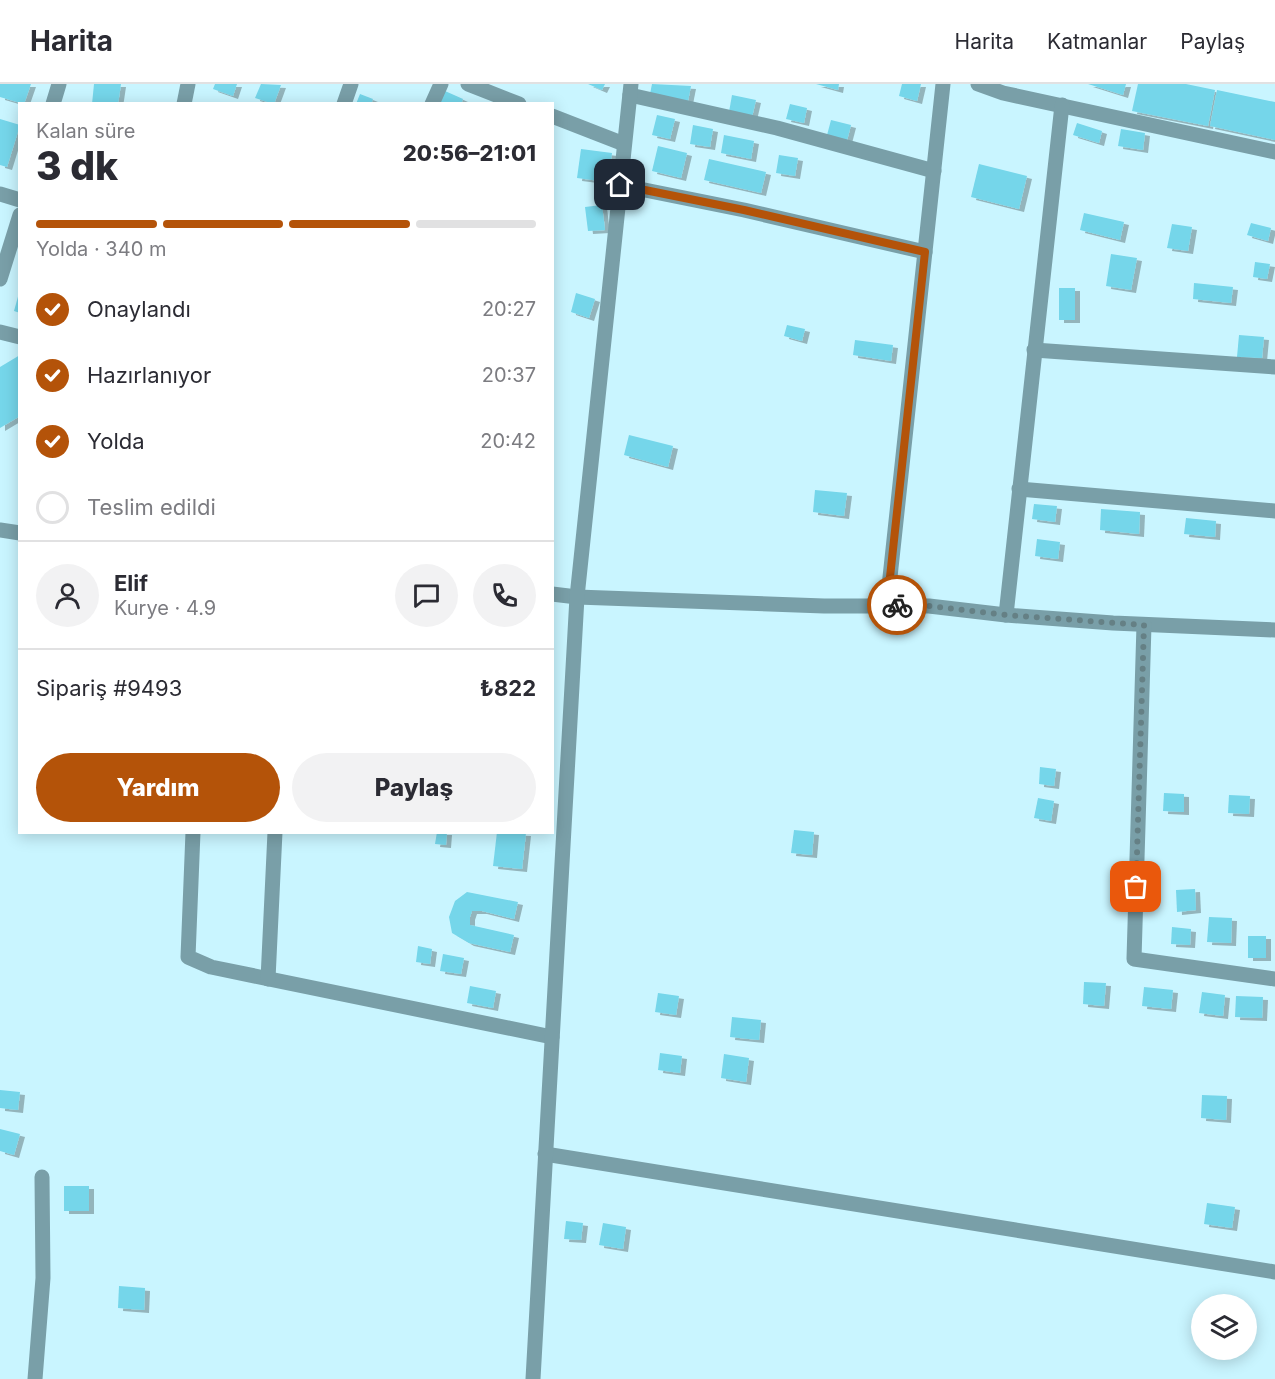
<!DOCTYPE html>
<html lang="tr">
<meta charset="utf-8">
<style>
:root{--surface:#fff;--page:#f2f2f3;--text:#2b2b33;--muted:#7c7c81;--line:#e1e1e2;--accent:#b45309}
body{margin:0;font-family:Inter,sans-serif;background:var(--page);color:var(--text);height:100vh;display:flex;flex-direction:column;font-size:22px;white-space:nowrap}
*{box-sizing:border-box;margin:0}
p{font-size:20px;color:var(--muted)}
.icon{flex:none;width:33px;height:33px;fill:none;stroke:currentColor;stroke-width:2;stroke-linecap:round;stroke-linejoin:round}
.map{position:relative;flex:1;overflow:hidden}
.details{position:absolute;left:18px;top:18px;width:536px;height:732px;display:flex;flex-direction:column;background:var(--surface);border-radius:0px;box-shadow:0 3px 15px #0003}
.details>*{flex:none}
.buttons{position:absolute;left:1191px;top:1210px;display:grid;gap:12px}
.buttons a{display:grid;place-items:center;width:66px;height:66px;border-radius:50%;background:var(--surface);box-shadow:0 3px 15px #0003;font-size:30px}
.pin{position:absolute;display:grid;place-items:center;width:51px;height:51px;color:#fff;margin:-26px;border-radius:12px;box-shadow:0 3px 9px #0006}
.courier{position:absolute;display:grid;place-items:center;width:60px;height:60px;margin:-30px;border:4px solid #b45309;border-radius:50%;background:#fff;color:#222;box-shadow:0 2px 8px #0007}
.headline em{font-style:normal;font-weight:800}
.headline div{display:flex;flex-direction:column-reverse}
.headline{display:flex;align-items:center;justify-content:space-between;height:102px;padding:0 18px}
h1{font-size:39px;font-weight:800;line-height:45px}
.bar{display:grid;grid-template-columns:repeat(4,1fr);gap:9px 6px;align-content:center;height:72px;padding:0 18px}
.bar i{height:8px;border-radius:4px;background:var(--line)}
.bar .selected{background:var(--accent)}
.bar p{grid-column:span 4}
.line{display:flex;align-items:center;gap:15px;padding:0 18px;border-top:2px solid var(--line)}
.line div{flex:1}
.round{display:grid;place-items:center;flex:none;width:63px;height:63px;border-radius:32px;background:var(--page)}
ol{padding:0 18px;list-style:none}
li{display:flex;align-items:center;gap:18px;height:66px}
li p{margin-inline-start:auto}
li .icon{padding:6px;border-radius:50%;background:var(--accent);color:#fff;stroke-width:4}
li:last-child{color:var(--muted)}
li i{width:33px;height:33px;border:3px solid var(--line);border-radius:50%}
.primary-button{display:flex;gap:12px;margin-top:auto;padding:12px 18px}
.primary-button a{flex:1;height:69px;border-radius:36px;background:var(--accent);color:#fff;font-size:24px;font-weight:800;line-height:69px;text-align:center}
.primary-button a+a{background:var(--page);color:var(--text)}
header{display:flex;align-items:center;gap:36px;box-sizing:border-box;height:84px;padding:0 30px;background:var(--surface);border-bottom:2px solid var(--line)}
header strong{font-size:28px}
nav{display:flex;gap:33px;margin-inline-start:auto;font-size:21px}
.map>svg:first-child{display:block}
</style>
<header>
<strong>Harita</strong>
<nav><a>Harita</a><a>Katmanlar</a><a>Paylaş</a></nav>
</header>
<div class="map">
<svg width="1275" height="1295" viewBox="0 0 1275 1295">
<defs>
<filter id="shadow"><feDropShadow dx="5" dy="3" stdDeviation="0" flood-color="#0004"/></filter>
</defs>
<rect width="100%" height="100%" fill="#c9f5ff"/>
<g fill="#74d6ea" filter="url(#shadow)">
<path d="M0 0H31L24 20 0 13Z"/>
<path d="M94 0H121L118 20H92Z"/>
<path d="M215 0H237L233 12 213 5Z"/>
<path d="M261 0 281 1 274 20 255 14Z"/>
<path d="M588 0H605L602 6Z"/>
<path d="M652 0 691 2 688 17 650 10Z"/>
<path d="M816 0H839L838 6Z"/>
<path d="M902 0H921L917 17 899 12Z"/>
<path d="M1088 0H1126L1123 11Z"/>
<path d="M1138 0H1186L1215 6 1208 42 1132 27Z"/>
<path d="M1217 6 1275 18V56L1210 42Z"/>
<path d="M445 7 463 15 461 20H439Z"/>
<path d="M360 10 373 15 371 20H356Z"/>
<path d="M732 11 756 16 752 33 729 28Z"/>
<path d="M790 20 807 24 804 39 786 35Z"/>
<path d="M657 31 675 35 670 55 652 51Z"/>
<path d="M0 35 20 41 7 83 0 81Z"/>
<path d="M831 36 851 41 846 60 826 55Z"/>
<path d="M1077 39 1102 47 1099 59 1073 51Z"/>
<path d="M693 41 713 45 710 63 690 60Z"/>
<path d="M1121 45 1145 49 1143 66 1118 62Z"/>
<path d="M724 51 754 57 751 75 721 69Z"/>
<path d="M658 62 687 69 681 94 652 87Z"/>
<path d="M581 65 612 69 608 98 577 94Z"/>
<path d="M779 71 798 74 795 92 776 89Z"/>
<path d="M709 75 766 88 761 109 704 96Z"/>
<path d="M979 80 1027 92 1019 125 971 113Z"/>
<path d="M602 121 605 146 588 147 585 123Z"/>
<path d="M1084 129 1124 138 1120 156 1080 146Z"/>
<path d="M1251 139 1271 144 1268 157 1247 151Z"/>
<path d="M1172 140 1192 143 1188 167 1167 164Z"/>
<path d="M1111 170 1137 174 1131 206 1106 202Z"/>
<path d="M1255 178 1270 180 1267 195 1253 193Z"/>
<path d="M1194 199 1233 203 1231 219 1193 215Z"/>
<rect x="1059" y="204" width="16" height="32"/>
<path d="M19 209H20V229L14 227Z"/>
<path d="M576 209 595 215 589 234 571 228Z"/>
<path d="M787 241 805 245 802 257 784 252Z"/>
<path d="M1239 251 1264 253 1262 274 1237 273Z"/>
<path d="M855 256 893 261 891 277 853 271Z"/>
<path d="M20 271V332L0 344V283Z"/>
<path d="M629 351 673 362 668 383 624 371Z"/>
<path d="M815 406 847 409 844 432 813 428Z"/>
<path d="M1034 420 1057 422 1055 438 1032 435Z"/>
<path d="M1101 425 1140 428 1139 450 1100 446Z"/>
<path d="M1186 434 1216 437 1215 453 1184 450Z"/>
<path d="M1037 455 1060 458 1058 475 1035 472Z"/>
<path d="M1040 683 1056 685 1054 702 1039 700Z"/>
<path d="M1164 709 1184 710V728L1163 727Z"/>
<path d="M1229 711 1250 712 1249 730 1228 729Z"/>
<path d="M1038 714 1054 717 1051 737 1034 734Z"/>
<path d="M794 746 814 748 812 771 791 769Z"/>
<path d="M437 748H447L446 761 435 760Z"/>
<path d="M497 748 526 749 522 785 493 782Z"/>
<path d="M1195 805 1196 826 1177 828 1176 806Z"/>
<path d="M467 808 518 818 514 835 482 827H472L470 833V841L514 851 510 868 469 859 452 849 449 833 455 817Z"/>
<path d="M1209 833 1232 834 1231 859 1207 858Z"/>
<path d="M1172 843 1191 845 1190 861 1171 860Z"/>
<rect x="1248" y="852" width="18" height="22"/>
<path d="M418 862 432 865 430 880 416 878Z"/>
<path d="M443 870 464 874 461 890 440 887Z"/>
<path d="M1084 898 1106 899 1104 922 1083 920Z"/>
<path d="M470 902 496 907 493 924 467 919Z"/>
<path d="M1144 903 1173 906 1171 925 1142 922Z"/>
<path d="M1202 908 1225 911 1223 932 1199 929Z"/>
<path d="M658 909 679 912 676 931 655 928Z"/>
<path d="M1236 912 1263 913 1262 934 1235 933Z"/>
<path d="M732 933 761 936 759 956 730 953Z"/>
<path d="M660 969 682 972 680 989 658 986Z"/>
<path d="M724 970 749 974 746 998 721 994Z"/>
<path d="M0 1006 20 1008 18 1026 0 1024Z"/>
<path d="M1202 1011 1227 1012 1226 1036 1201 1034Z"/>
<path d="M0 1045 20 1050 14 1071 0 1067Z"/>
<rect x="64" y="1102" width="25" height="25"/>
<path d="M1207 1119 1235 1123 1232 1144 1204 1140Z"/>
<path d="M566 1137 583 1139 581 1156 564 1155Z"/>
<path d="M603 1139 626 1143 623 1165 599 1161Z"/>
<path d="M119 1202 145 1204 144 1226 118 1224Z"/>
</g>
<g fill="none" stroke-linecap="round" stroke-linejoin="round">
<g stroke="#799fa8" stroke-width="15">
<path d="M468 0 519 20"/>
<path d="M978 0 1003 9 1275 68"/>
<path d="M630 11 777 44 934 87"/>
<path d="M53 20 59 0"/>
<path d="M184 20 188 0"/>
<path d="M344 20 351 0"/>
<path d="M432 20 441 0"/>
<path d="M552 32 624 60"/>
<path d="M620 101 744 126 925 168"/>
<path d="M0 110 20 116"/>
<path d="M0 195 20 131"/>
<path d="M0 248 20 253"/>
<path d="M1034 266 1275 283"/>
<path d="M1019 405 1275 427"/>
<path d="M0 446 20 449"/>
<path d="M552 510 577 513 824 522H929L1006 531 1113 539 1275 546"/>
<path d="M887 521 943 0"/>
<path d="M1006 531 1062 21"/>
<path d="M1144 541 1134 875 1275 895"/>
<path d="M193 748 188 873 211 883 552 953"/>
<path d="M268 895 275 748"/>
<path d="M545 1070 1275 1188"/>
<path d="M35 1295 43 1194 42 1093"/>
<path d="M533 1295 577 513 631 0"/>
</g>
</g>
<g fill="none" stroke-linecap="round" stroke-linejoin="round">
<path stroke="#658085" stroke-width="6" stroke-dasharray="0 10.8" d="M897 521 929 522 1006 531 1144 541 1136 803"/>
<path stroke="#b45309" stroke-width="8" d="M620 101 744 126 925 168 887 521H897"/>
</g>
</svg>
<div class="buttons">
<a><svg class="icon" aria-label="layers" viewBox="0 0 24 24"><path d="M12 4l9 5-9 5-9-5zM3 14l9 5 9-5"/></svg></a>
</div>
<div class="pin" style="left:1136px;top:803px;background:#ea580c"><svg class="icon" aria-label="bag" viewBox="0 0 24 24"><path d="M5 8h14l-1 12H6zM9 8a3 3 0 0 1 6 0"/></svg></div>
<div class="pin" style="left:620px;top:101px;background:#1f2937"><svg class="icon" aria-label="home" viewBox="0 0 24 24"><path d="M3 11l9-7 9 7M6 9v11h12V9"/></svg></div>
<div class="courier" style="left:897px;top:521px"><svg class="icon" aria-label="bike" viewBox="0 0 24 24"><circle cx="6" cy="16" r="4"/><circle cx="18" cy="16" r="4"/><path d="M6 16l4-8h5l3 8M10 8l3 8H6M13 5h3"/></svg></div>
<section class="details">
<div class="headline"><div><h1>3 dk</h1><p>Kalan süre</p></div><em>20:56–21:01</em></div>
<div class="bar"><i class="selected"></i><i class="selected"></i><i class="selected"></i><i></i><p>Yolda · 340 m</p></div>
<ol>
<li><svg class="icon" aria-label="check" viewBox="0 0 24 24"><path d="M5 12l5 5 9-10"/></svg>Onaylandı<p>20:27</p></li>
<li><svg class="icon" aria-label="check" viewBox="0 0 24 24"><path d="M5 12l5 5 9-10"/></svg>Hazırlanıyor<p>20:37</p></li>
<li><svg class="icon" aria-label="check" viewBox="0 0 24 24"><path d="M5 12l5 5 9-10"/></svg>Yolda<p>20:42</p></li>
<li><i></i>Teslim edildi</li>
</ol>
<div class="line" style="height:108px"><a class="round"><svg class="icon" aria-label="person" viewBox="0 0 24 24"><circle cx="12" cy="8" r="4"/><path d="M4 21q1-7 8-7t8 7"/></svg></a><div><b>Elif</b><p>Kurye · 4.9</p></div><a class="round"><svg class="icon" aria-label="chat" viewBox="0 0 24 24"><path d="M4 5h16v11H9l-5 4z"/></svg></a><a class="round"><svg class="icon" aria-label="phone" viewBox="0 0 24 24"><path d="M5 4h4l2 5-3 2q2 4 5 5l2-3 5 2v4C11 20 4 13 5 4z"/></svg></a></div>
<div class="line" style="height:78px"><div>Sipariş #9493</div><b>₺822</b></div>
<div class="primary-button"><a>Yardım</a><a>Paylaş</a></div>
</section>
</div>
